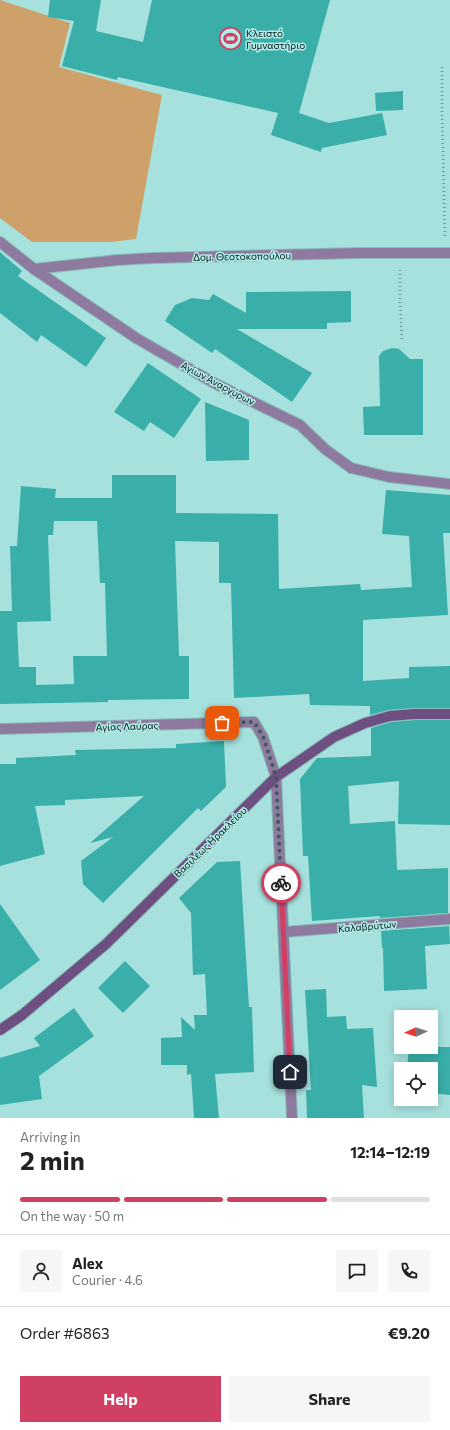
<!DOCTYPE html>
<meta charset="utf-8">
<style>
:root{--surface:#fff;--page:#f6f6f6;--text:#222;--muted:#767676;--line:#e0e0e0;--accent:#cf4063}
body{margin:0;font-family:Commissioner,sans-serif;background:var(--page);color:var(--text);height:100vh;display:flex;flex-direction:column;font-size:15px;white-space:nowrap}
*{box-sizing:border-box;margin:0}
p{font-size:13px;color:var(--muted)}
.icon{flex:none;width:22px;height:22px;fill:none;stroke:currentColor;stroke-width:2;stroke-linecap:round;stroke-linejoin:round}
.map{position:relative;height:1118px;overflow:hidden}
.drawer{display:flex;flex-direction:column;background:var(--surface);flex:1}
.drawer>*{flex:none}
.needle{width:26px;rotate:267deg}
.buttons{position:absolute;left:394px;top:1010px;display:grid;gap:8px}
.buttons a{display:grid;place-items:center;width:44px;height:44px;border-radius:0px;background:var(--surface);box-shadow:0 2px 10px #0003;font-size:20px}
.pin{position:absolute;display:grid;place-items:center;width:34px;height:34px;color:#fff;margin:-17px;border-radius:8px;box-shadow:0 2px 6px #0006}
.courier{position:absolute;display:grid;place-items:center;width:40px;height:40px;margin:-20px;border:3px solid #cf4063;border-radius:50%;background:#fff;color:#222;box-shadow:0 1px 5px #0007}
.summary em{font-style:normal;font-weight:700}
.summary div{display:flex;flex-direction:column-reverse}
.summary{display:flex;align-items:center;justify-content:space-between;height:68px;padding:0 20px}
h1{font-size:26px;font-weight:700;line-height:30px}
.bar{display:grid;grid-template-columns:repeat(4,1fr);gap:6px 4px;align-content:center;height:48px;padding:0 20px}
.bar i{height:5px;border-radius:3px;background:var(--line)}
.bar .on{background:var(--accent)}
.bar p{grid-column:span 4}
.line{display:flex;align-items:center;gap:10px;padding:0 20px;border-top:1px solid var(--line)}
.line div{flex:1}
.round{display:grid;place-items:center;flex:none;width:42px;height:42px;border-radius:0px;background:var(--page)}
.action{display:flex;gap:8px;margin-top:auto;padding:8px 20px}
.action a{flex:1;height:46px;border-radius:0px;background:var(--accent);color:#fff;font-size:16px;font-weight:700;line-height:46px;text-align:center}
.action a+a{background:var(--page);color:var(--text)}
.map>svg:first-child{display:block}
</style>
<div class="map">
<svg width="450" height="1118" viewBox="0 0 450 1118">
<rect width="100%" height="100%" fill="#a7e1dd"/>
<path fill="#cfa16a" d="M0 0 70 23 59 67 162 95 136 239 111 242H32L0 218Z"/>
<g fill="#3aaea9" fill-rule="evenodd">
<path d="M50 0H101L96 31 143 42 152 0H330L299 113 329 123 382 113 387 135 322 148 321 152 271 135 278 113 118 77 117 80 62 66 74 21 48 17Z"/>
<path d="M403 91V110L376 111 375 93Z"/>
<path d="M0 252 22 271 18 276 106 338 86 367 41 335 37 342 0 313Z"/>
<path d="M351 291V322L327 323V329H237L312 373 292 402 215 349 212 353 165 321 175 305 192 298 209 300 213 294 246 313V292Z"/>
<path d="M392 348 399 349 410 359H423V435H364L363 407 380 406 379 356 383 351Z"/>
<path d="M148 363 201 399 174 438 150 422 144 431 114 412Z"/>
<path d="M205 402 249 420V460L206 461Z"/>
<path d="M112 475H176V513L278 514 279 589 360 584 361 590 412 587 409 536 382 534 386 490 450 495V533H443L448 615 363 620V681L409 678V667L450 666V708H414L389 710 370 715V706L310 705 309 694 234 698 231 583H219V542L175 541 179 656H189V699L108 700V702L0 704V611H12L10 546H17L21 486 56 489 55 498H112ZM54 521H97L100 583H105L107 656H73L74 684 36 685V667H19L17 622 51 621 48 535H53Z"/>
<path d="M414 720H450V825L398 824 399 781 348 786 350 824 395 821 397 870 448 868V913L380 918V916L312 921 308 856H303L300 779 317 758 371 756V728L391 722Z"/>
<path d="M224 741 226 787 201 811 198 808 103 903 83 884 81 861 113 837 90 843 144 796 65 800V805L35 806 45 854 0 866V764H16V758L76 755 75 750 176 748V744Z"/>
<path d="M240 861 249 1007H252L254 1072 215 1074 219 1118H194L191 1074 187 1075V1065H161V1038L182 1037 181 1017 195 1030 194 1015H207L205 974 193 975 191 913 179 898 217 862Z"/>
<path d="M0 904 40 960 0 990Z"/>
<path d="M449 926 450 944 425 946 427 989 384 991 383 948H382L381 931Z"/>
<path d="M125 961 150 986 123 1013 98 988Z"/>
<path d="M326 989 327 1017 346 1016 347 1029 373 1028 377 1087 362 1085 364 1118H307L306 1090H311L305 990Z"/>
<path d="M74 1008 94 1036 39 1076 42 1099 0 1105V1058L40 1046 34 1038Z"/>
<path d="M409 1047H450V1095L431 1093V1069H407Z"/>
</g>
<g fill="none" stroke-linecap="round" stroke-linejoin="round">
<defs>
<path id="lane" d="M351 468 389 477 450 484"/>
<g id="street">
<path d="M0 242 34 269 136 338 214 383 300 425 325 449 351 468"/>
<path d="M34 269 118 260 153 258 358 253H450"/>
<path d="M0 729 254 722 263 737 276 777 292 1118"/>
<path d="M284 932 450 919"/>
</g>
<path id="secondary" d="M0 1030 22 1015 106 944 276 777 334 737 365 723 390 716 414 714H450"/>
</defs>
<use href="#lane" stroke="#89bcb9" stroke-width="12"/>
<use href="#street" stroke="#89bcb9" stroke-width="12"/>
<use href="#secondary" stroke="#89bcb9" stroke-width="12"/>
<g stroke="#699592" stroke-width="2.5" stroke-dasharray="1 3" stroke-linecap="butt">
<path d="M442 67V112L445 237"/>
<path d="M400 270V298L402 342"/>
</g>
<use href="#lane" stroke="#8e7a9e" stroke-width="10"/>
<use href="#street" stroke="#8e7a9e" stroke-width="10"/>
<use href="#secondary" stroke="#6d4f82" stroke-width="10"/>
</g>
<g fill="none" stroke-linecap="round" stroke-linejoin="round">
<path stroke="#3a5c5a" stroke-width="4" stroke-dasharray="0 7.2" d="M222 723 254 722 263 736 276 777 281 883"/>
<path stroke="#cf4063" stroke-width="5" d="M281 883 290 1072"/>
</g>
<defs>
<symbol id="stadium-ring" viewBox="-11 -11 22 22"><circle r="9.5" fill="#b4eeea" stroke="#cf4063" stroke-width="1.5"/><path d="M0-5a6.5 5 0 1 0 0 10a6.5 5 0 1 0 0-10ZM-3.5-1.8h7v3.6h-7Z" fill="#cf4063"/></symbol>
</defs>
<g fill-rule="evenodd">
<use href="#stadium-ring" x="218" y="26" width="25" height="25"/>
</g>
<g text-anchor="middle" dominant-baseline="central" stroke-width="3" stroke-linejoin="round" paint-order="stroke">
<g font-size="10" fill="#001413" stroke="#b4eeea" text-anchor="start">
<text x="246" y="33">Κλειστό<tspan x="246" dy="12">Γυμναστήριο</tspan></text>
</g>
<g font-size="10" fill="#001413" stroke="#b4eeea">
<text transform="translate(242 256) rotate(-1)">Δομ. Θεοτοκοπούλου</text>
<text transform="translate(218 383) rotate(28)">Αγίων Αναργύρων</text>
<text transform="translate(127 726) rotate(-2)">Αγίας Λαύρας</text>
<text transform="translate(210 842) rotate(-44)">Βασιλέως Ηρακλείου</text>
<text transform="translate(367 926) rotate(-5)">Καλαβρύτων</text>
</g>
</g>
</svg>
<div class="buttons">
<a><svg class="needle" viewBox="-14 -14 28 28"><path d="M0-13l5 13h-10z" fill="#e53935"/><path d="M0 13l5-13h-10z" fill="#767676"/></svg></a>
<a><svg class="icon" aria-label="locate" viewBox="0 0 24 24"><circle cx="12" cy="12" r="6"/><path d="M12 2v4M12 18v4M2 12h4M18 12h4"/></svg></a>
</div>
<div class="pin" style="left:222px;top:723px;background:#ea580c"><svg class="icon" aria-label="bag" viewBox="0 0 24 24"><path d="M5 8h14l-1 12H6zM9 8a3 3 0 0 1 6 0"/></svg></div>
<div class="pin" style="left:290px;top:1072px;background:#1f2937"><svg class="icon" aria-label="home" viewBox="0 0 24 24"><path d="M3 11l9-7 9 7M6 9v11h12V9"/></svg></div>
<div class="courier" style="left:281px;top:883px"><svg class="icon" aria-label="bike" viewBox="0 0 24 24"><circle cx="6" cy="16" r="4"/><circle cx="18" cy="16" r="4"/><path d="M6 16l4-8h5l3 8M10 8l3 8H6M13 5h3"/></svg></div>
</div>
<section class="drawer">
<div class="summary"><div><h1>2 min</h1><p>Arriving in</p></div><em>12:14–12:19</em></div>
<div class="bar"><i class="on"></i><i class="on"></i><i class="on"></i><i></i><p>On the way · 50 m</p></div>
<div class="line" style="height:72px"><a class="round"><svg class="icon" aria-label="person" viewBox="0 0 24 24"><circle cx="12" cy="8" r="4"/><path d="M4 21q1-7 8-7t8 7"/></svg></a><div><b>Alex</b><p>Courier · 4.6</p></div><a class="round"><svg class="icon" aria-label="chat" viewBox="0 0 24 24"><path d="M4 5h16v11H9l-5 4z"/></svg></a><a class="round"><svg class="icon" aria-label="phone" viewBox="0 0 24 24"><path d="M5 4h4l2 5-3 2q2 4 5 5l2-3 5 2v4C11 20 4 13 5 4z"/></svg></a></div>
<div class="line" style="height:52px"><div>Order #6863</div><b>€9.20</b></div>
<div class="action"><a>Help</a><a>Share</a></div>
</section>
